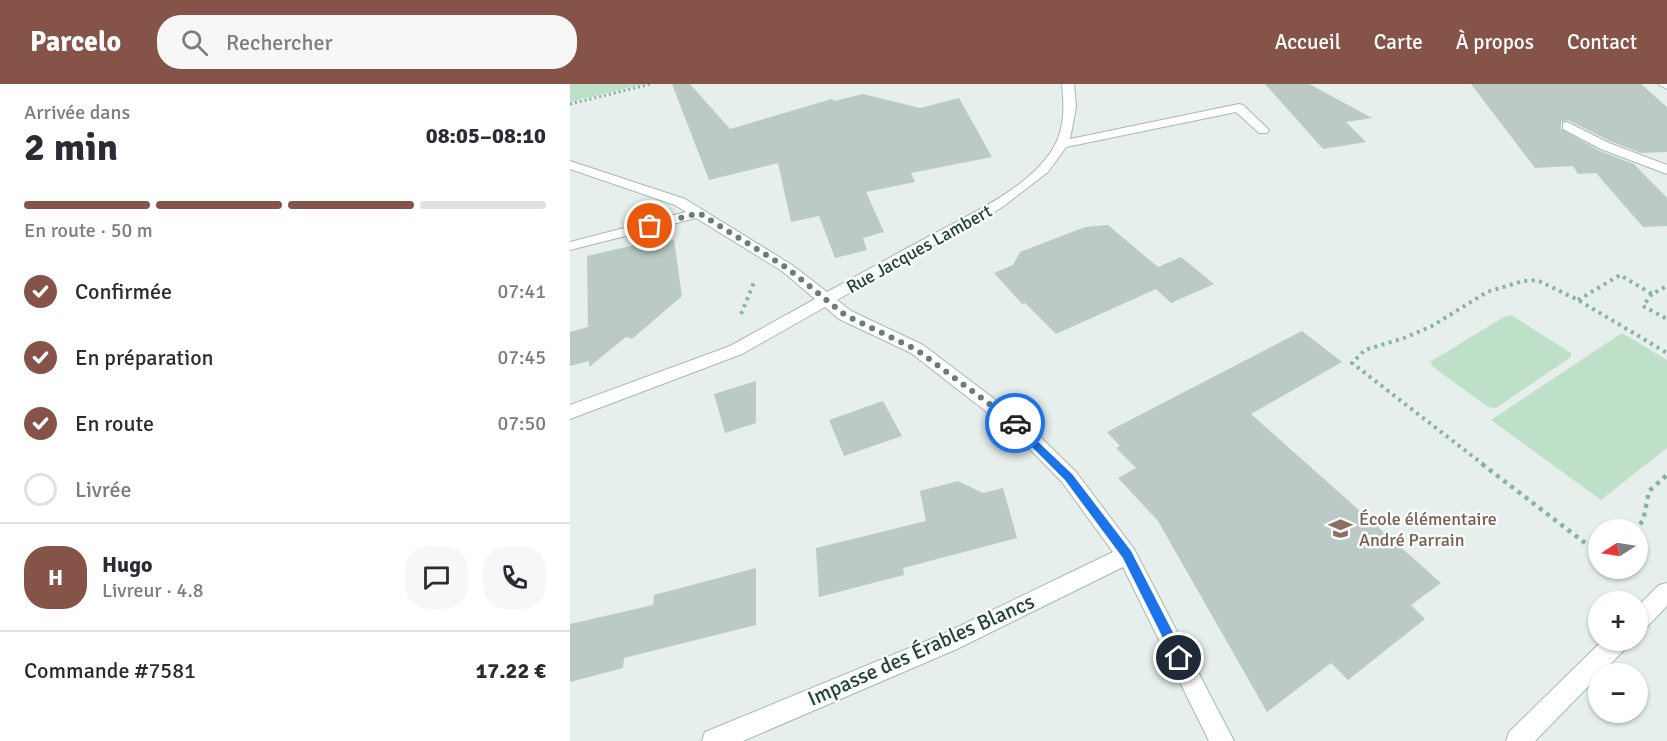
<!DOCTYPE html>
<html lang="fr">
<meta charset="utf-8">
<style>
:root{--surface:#fff;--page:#f7f7f7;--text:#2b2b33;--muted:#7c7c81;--line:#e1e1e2;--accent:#855347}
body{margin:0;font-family:Signika,sans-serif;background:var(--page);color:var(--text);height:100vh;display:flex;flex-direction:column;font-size:22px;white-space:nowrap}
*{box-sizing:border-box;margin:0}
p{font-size:20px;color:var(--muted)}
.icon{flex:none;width:33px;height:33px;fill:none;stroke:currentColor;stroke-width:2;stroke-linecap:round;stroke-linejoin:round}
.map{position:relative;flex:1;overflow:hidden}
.sheet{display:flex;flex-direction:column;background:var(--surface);width:570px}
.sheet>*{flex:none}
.needle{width:39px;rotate:258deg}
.tools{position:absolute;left:1018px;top:435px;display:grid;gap:12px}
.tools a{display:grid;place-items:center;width:60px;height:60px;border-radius:50%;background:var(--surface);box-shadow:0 2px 4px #0004;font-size:30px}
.pin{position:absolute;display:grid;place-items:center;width:51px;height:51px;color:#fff;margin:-26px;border:3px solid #fff;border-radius:50%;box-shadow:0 2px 6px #0007}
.courier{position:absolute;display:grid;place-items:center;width:60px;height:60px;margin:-30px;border:4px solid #1a73e8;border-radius:50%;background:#fff;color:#222;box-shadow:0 2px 8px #0007}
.summary em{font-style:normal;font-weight:700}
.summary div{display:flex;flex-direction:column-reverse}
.summary{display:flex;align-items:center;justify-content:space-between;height:102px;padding:0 24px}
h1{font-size:39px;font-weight:700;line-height:45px}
.bar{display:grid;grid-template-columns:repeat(4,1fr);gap:9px 6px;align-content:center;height:72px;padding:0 24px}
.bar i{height:8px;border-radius:4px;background:var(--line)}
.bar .on{background:var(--accent)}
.bar p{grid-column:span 4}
.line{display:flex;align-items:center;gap:15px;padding:0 24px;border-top:2px solid var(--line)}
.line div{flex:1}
.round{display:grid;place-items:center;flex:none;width:63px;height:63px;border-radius:24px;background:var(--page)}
ol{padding:0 24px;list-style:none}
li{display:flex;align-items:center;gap:18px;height:66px}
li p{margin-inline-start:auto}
li .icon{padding:6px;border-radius:50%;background:var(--accent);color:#fff;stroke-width:4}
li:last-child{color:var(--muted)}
li i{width:33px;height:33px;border:3px solid var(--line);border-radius:50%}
header{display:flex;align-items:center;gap:36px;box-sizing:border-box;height:84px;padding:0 30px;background:var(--accent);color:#fff}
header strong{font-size:28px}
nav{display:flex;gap:33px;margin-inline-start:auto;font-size:21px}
.search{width:420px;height:54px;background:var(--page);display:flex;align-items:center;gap:15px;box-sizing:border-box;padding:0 21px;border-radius:24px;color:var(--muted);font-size:22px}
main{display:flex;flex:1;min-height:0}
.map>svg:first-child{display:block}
</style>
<header>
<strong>Parcelo</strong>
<div class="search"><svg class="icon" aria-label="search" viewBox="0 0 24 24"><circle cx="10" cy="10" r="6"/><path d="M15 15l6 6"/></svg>Rechercher</div>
<nav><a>Accueil</a><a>Carte</a><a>À propos</a><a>Contact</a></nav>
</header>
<main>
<section class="sheet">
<div class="summary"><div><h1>2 min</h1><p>Arrivée dans</p></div><em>08:05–08:10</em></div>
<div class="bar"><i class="on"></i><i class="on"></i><i class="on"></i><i></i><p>En route · 50 m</p></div>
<ol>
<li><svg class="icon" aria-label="check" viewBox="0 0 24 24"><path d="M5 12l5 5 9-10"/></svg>Confirmée<p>07:41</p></li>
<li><svg class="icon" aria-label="check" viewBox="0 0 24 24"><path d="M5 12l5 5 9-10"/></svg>En préparation<p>07:45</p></li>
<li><svg class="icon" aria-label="check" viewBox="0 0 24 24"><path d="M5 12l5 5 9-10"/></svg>En route<p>07:50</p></li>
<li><i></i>Livrée</li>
</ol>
<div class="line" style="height:108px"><b class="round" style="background:var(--accent);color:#fff">H</b><div><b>Hugo</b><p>Livreur · 4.8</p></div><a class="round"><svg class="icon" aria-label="chat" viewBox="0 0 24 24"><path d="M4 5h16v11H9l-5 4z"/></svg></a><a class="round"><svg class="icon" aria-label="phone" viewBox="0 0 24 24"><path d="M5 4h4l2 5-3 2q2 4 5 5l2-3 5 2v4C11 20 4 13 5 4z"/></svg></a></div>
<div class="line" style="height:78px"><div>Commande #7581</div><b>17.22 €</b></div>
</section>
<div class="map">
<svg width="1097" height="657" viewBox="0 0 1097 657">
<rect width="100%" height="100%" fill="#e6efeb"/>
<g fill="#bfe0c8">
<path d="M0 0H74L0 18Z"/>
<path d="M941 231 1001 269V273L926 324 918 323 863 283 860 278 934 233Z"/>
<path d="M1052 249 1097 276V364L1031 416 921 336Z"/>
</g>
<g fill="#bbcac4">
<path d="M102 0H120L160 45 262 15 264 17 293 10 350 24 389 14 422 73 341 89 345 98 296 108 314 148 293 154 297 166 265 174 249 132 221 138 208 79 139 96Z"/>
<path d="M695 0H739L802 34 776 38 796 58 753 65Z"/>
<path d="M901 0H1071L1097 23V68L1071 69 1040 57 998 36 991 38V45L1030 67 1064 80 1097 114V142L1073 143 1026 89 1008 90 1003 82 965 84Z"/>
<path d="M538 141 588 183 611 173 644 200 601 219 586 205 486 250 455 219 452 220 424 189 443 181 450 168 515 143Z"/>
<path d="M104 156 112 212 62 255 56 253 19 283V277L0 282V248L18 243 17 172 82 157V161Z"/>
<path d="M732 247 772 278 681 330 871 499 841 521 855 535 778 596 761 579 697 628 588 437 548 394 566 384 546 364 550 362 537 348Z"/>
<path d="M186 297V339L155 349 144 310Z"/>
<path d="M313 317 332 352 274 372 259 336Z"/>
<path d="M388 397 413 409 433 404 447 454 333 484 334 491 249 513 246 464 356 437 350 407Z"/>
<path d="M186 484V541L54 574 53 584 0 598V540L83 521 84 511Z"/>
</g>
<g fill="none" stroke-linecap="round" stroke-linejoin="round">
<defs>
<g id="minor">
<path d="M492 0H504L506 23 500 55 669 20 673 21 699 46 697 49H689L666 28 496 63 478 88 431 124 267 216 281 227 353 261 456 339 506 388 564 465 664 657H639L553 483 387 565 173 657H132L135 648 371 551 543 468 492 398 444 349 341 269 269 235 255 223 172 270 0 335V321L160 262 245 215 212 187 126 134 0 166V158L116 128 105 121 0 85V77L115 115 222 181 257 208C291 190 324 171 358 153 398 131 465 102 486 59 495 40 494 20 492 0Z"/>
<path d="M1088 0H1097V5Z"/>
<path d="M997 38 1039 59 1097 81V90L1031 65 993 45V39Z"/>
<path d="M1097 499V522L1076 544 1068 547V522L1089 501Z"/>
<path d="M1033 556H1060L1057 563 965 657H936L939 648Z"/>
</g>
</defs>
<use href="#minor" stroke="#a8b8b2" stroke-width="2"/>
<path stroke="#86b3a5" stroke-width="3" stroke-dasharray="2 3" stroke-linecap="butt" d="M0 20 81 0"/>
<g stroke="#86b3a5" stroke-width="4" stroke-dasharray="3 4.5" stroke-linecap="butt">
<path d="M1082 210 1073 222 1097 235"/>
<path d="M1008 216 1050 191 1082 210 1097 202"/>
<path d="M171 230 185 196"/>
<path d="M914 381 782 279 795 266 834 254 862 242 917 208 953 197 967 196 1008 216 1097 269"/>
</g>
<g stroke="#86b3a5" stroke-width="4.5" stroke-dasharray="4 5" stroke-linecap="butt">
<path d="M912 380 1019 462 1029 458"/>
<path d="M1063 446 1073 437 1079 407 1097 391"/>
<path d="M1019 462 1029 471"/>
<path d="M1044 484 1049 489"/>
</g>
<use href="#minor" fill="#fff" fill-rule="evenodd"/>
</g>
<path fill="#1a73e8" d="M445 336 502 390 561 467 614 570 616 574 614 578H605L553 474 495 396 441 342 440 339Z"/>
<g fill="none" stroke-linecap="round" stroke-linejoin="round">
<path stroke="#687f78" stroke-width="6" stroke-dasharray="0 10.8" d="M80 142 129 129 217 184 275 231 347 266 445 339"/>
</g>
<defs>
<symbol id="school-bare" viewBox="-9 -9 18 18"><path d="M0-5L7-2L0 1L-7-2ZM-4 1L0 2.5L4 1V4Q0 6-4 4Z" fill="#8d6e63" stroke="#f7fbf9" stroke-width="2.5" paint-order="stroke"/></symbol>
</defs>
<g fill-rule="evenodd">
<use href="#school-bare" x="754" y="428" width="33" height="33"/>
</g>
<g text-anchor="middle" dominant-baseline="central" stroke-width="5" stroke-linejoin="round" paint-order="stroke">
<g font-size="18" fill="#24423a" stroke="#f7fbf9">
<text transform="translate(349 165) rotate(-29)">Rue Jacques Lambert</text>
</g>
<g font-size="18" fill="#785e54" stroke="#f7fbf9" text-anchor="start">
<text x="789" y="435">École élémentaire<tspan x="789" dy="21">André Parrain</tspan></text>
</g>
<g font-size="21" fill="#24423a" stroke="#f7fbf9">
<text transform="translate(351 566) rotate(-24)">Impasse des Érables Blancs</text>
</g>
</g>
</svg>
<div class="tools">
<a><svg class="needle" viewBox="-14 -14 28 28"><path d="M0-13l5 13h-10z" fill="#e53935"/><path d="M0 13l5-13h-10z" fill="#7c7c81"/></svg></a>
<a>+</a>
<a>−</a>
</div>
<div class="pin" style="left:80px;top:142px;background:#ea580c"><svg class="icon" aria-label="bag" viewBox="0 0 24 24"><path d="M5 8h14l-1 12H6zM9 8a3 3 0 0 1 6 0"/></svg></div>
<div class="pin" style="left:609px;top:574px;background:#1f2937"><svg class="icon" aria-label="home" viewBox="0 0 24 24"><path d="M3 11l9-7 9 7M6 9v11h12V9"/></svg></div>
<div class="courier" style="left:445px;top:339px"><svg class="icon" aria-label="car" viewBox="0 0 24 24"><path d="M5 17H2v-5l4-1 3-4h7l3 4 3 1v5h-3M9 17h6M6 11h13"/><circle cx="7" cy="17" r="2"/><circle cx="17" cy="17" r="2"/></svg></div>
</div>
</main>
